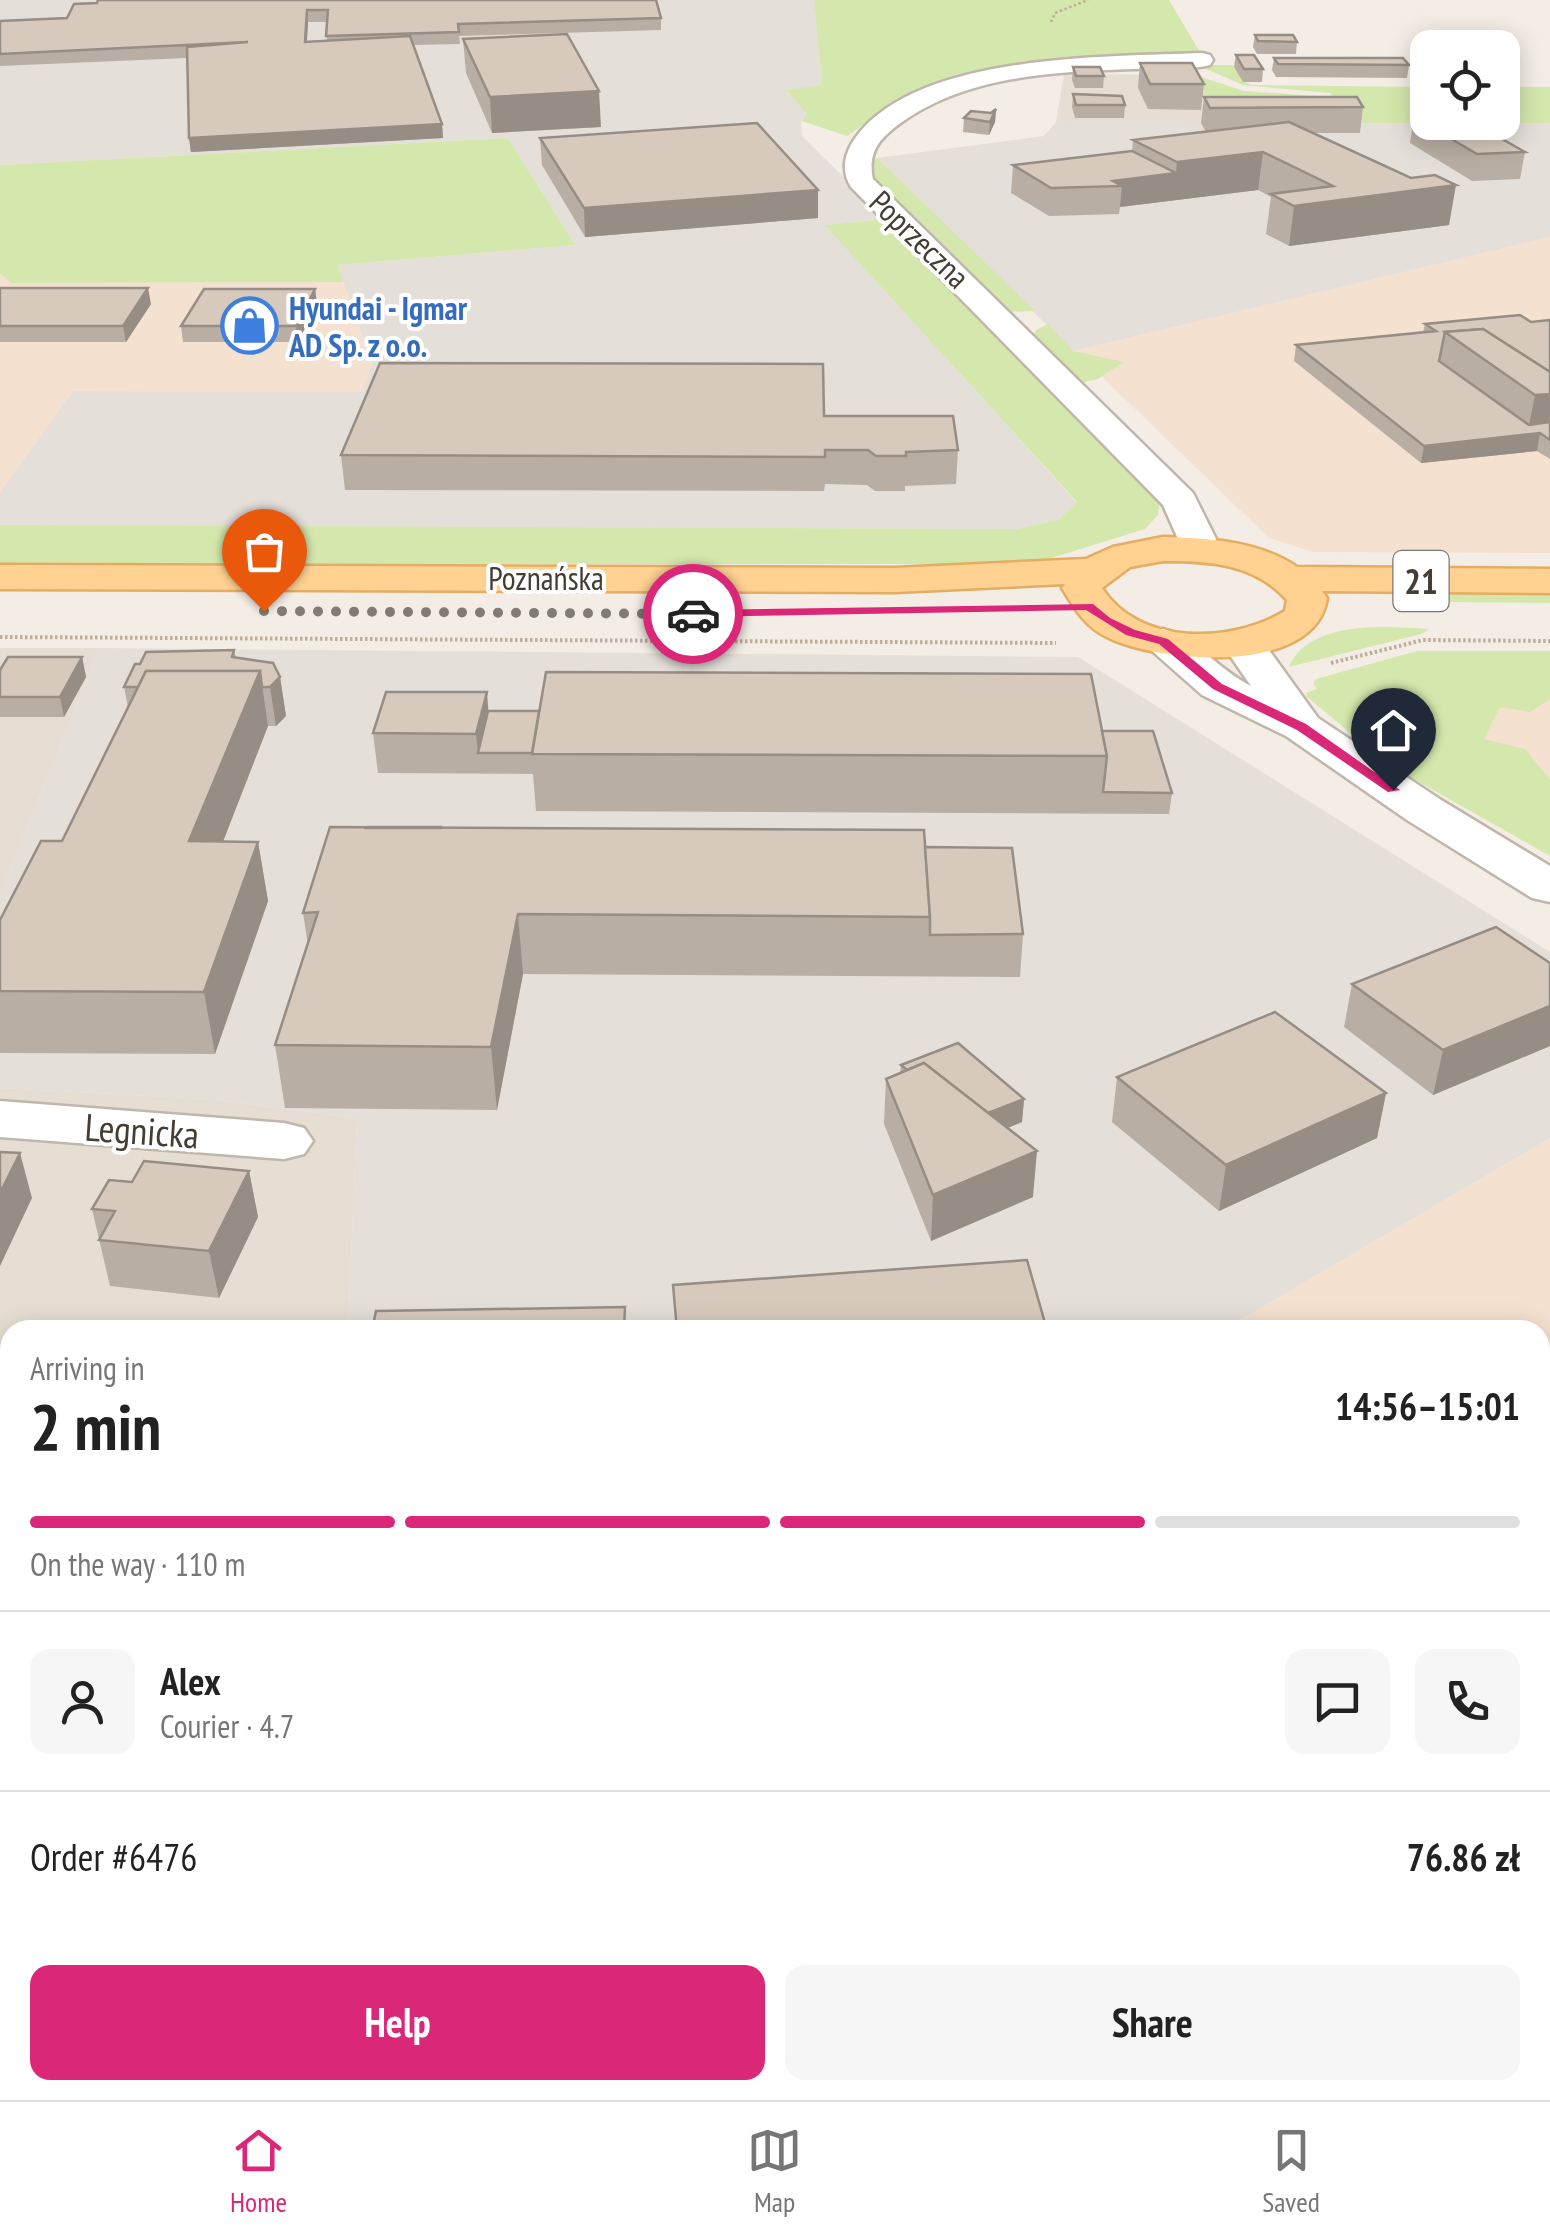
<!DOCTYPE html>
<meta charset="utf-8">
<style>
:root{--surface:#fff;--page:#f6f6f6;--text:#222;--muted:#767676;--line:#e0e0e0;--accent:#db2777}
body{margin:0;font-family:"PT Sans Narrow",sans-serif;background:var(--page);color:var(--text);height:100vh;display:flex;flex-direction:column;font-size:38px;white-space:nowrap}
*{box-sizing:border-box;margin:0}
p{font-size:32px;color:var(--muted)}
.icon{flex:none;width:55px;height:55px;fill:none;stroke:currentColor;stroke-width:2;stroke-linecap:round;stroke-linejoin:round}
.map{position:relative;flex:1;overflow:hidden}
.side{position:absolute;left:0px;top:1320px;width:1550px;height:780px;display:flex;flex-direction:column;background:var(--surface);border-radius:30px 30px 0 0;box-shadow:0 5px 25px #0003}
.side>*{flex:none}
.buttons{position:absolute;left:1410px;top:30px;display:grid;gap:20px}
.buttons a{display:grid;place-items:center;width:110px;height:110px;border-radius:20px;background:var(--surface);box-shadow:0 5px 25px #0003;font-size:50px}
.pin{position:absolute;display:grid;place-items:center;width:85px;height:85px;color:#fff;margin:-102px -42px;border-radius:50% 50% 50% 0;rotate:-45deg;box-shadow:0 0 10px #0007}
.pin .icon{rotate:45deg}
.courier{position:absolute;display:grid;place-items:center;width:100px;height:100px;margin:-50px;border:8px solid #db2777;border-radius:50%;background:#fff;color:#222;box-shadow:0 2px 12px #0007}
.headline em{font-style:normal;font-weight:600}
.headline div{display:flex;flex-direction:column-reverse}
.headline{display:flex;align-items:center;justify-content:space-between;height:170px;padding:0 30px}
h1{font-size:65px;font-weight:600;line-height:75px}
.bar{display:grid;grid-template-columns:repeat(4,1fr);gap:15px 10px;align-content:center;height:120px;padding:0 30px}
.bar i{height:12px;border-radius:8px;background:var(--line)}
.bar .active{background:var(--accent)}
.bar p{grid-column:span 4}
.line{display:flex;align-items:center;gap:25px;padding:0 30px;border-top:2px solid var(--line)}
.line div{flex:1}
.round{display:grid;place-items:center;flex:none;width:105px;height:105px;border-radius:20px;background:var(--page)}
.action{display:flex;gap:20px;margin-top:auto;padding:20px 30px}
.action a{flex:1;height:115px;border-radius:20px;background:var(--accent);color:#fff;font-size:40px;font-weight:600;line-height:115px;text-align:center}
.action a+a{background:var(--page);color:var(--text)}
.dock{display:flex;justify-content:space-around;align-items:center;height:140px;border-top:2px solid var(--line);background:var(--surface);font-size:28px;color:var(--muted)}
.dock a{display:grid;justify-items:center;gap:5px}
.dock .active{color:var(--accent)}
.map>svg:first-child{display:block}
</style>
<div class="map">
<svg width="1550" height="2100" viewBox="0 0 1550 2100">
<rect width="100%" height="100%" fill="#f3ede5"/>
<g fill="#e7ded3">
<path d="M1064 74 1195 75 1222 123 1056 122Z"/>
<path d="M0 648H100L0 894Z"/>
<path d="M0 1088 208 1099 357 1118 348 1330H10V1638L0 1668Z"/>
</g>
<g fill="#f5e1cf">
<path d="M1550 237V553L1313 552 1269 538 1102 377 1122 363 1073 351Z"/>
<path d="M0 273 12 283 343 282 372 367 362 392 73 391 0 492Z"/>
<path d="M1475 693 1550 694V788L1452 733Z"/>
<path d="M1550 1138V2100H0V1669L10 1638V2090H1540V1330H1223Z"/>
</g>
<g fill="#e5dfda">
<path d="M0 0H814L822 85 787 91 807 114 801 123 802 136 886 219 826 225 1077 503 1058 520 1017 529 0 526V492L73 391 362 392 372 364 337 265 575 245 508 138 0 165Z"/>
<path d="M1056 122 1550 123V237L1073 351 877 158 1044 136Z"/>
<path d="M100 648 1078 657 1550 952V1138L1223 1330H348L357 1118 208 1099 0 1088V894Z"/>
</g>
<g fill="#d4e8ad">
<path d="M814 0H1169L1201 54 1126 58 922 92 891 105 847 136 802 121 807 114 786 90 822 85Z"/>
<path d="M1197 65H1233L1243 81 1252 85 1427 87 1428 122H1502L1503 87H1550V123H1222L1195 75 1244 91 1333 97 1330 93 1243 85Z"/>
<path d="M508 138 575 245 338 265 343 282 11 283 0 273V165Z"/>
<path d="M877 158 1035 311 1005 312 867 174 866 166Z"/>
<path d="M886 219 1160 498 1158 515 1145 529 1048 559 1003 564H0V525L1017 529 1058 520 1077 502 825 225Z"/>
<path d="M1048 324 1073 351 1124 362 1098 379 1077 384 1033 339 1036 330Z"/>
<path d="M1550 591V603L1450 602 1443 592Z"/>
<path d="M1429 629 1421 634 1289 667C1308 620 1387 626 1429 629Z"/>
<path d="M1417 651H1550V699L1530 712 1500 707 1484 739 1525 749 1550 780V856L1389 765 1307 697 1306 693 1317 689 1313 684 1316 679Z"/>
</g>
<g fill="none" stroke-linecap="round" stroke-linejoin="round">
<defs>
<g id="minor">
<path d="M1202 53 1210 55 1213 60 1210 65C1186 71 1158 68 1133 69 1055 72 968 75 902 122 881 137 867 151 873 179L1193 493 1216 539 1209 557 1195 561 1181 557 1176 549 1178 539 1163 505 851 187C840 170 845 152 856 137 918 53 1108 57 1202 53Z"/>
<path d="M1163 629C1196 638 1220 671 1251 686L1222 644 1228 635 1243 631 1258 635 1318 718 1441 800 1550 866V902L1532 898 1407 820 1286 736 1202 695 1142 642 1148 633Z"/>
<path d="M0 1101 284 1123 304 1128 313 1141 304 1154 284 1159 0 1137Z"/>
</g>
<path id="major" d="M1163 537C1208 538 1259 541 1297 567L1550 569V593L1322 591 1327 598C1316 676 1161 663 1109 638 1086 628 1075 609 1062 588L1065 584 895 592 0 589V565L895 568 1086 559 1113 547ZM1163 561C1208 561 1254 563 1287 600L1285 611C1231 644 1139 646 1102 588L1130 567Z"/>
</defs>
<use href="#minor" stroke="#c1b6aa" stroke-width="5"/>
<use href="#major" stroke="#e4ad61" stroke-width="5"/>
<path stroke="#c0ad99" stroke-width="2.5" stroke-dasharray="2.5 2.5" stroke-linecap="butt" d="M1051 22 1055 13 1088 0"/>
<g stroke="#c0ad99" stroke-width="4" stroke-dasharray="2.5 2.5" stroke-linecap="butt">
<path d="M0 637 1056 643"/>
<path d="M1331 663 1423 640 1550 641"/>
</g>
<use href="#minor" fill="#fff" fill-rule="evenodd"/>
<use href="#major" fill="#ffd292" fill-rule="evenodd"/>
</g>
<g fill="#b9aea3" fill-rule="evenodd">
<path d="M74 4 661 18V30L459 36 460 44 414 45 442 124 443 138 191 152 189 138 187 58 0 66V21L67 18ZM308 22H327V40L307 41Z"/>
<path d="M1255 35 1297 42 1296 54H1257L1253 47Z"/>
<path d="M1429 36 1473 42 1472 48H1428V49L1426 48Z"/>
<path d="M463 39 601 127 492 133 466 73Z"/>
<path d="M1236 55 1263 69 1262 82H1243L1234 67Z"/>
<path d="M1274 58 1409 65 1407 78 1276 77 1272 70Z"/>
<path d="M1140 63 1204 84 1201 110 1148 109 1138 88Z"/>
<path d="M1073 67 1104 76 1103 88H1075L1072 80Z"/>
<path d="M1073 94 1125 105 1124 118H1075L1072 107Z"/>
<path d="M1204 97 1363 107 1360 133H1313L1449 225 1289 246 1266 234 1271 197 1258 190 1120 207 1119 214 1049 216 1011 193 1013 165 1132 151 1133 140 1206 132 1201 123Z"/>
<path d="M996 109 995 122 989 135 963 132 964 118 991 113Z"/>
<path d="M1414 117 1525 152 1520 179 1472 181 1410 143Z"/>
<path d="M540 138 818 190V218L585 237 542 165Z"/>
<path d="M0 288 151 304 126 342H0Z"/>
<path d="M315 289 317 304 298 342H183L181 326Z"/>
<path d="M1550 320V459L1537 451 1421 463 1294 361 1296 345 1423 332 1425 324 1531 322Z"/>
<path d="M824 416 958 450 956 484 905 486V491H875L867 485 825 484 824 491 345 490 341 455Z"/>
<path d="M234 650 236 657 280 677 286 716 276 726H268L223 842H258L268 901 215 1054 0 1053V920L62 841 128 707 124 687Z"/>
<path d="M82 657 86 677 64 717H0V670Z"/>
<path d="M488 711 1102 731 1172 793 1169 814 536 811 533 774 378 773 373 733Z"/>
<path d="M925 847 1023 934 1020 977 523 974 497 1110 285 1108 275 1045 308 945 303 913Z"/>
<path d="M1550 963V1046L1433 1095 1344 1027 1352 984Z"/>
<path d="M901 1065 1024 1099 1022 1122 1007 1128 1033 1197 931 1241 884 1124 886 1079 900 1073Z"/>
<path d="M1117 1077 1386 1093 1377 1138 1219 1211 1112 1122Z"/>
<path d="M249 1171 258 1217 219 1298 110 1286 92 1209 132 1182Z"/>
</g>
<g fill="#968d84">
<path d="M307 10 308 22 306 54 305 42Z"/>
<path d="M599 91 601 127 492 133 490 97Z"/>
<path d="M996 109 995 122 989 135 990 122Z"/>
<path d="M442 124 443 138 191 152 189 138Z"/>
<path d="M1263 152 1258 190 1120 207 1122 186 1113 181 1176 173 1177 162Z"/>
<path d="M1456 185 1449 225 1289 246 1294 206Z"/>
<path d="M818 190V218L585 237 584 208Z"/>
<path d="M148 288 151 304 126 342 123 326Z"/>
<path d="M315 289 317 304 298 342 296 326Z"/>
<path d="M1550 382V440L1540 433 1537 451 1421 463 1424 446 1527 435 1535 395Z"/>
<path d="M82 657 86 677 64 717 60 697Z"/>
<path d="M260 671 268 726 200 900 189 841Z"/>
<path d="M280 677 286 716 276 726 270 687Z"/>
<path d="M487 692 490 732 478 753 476 734Z"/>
<path d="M258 842 268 901 215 1054 204 992Z"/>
<path d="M518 914 523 974 497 1110 491 1047Z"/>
<path d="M1550 1006V1046L1433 1095 1443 1050Z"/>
<path d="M1386 1093 1377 1138 1219 1211 1226 1165Z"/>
<path d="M1024 1099 1022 1122 966 1145 967 1122Z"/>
<path d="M1037 1151 1033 1197 931 1241 933 1195Z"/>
<path d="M20 1153 32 1198 0 1266V1193Z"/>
<path d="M249 1171 258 1217 219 1298 209 1251Z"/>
<path d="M1550 1879V1918L1540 1923V1884Z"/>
</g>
<g fill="#d7cabd" stroke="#968d84" stroke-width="2.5">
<path d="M98 0H656L661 18 458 24 459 32 326 36 328 10H307L305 42 410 36 442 124 189 138 187 47 248 42 0 54V21L67 18 74 4 97 3Z"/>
<path d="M567 34 599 91 490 97 463 39Z"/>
<path d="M1255 35H1293L1297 42 1258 41Z"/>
<path d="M1429 36H1467L1473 42H1434Z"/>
<path d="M1236 55H1254L1263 69H1244Z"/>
<path d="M1274 58H1403L1409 65 1278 64Z"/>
<path d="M1140 63H1192L1204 84H1150Z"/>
<path d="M1073 67H1100L1104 76H1076Z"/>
<path d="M1073 94 1122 96 1125 105H1076Z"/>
<path d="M1204 97H1357L1363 107 1210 108Z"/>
<path d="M996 109 990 122 964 118 971 111 991 113Z"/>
<path d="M1428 116V122H1472L1525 152 1477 154 1414 117Z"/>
<path d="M1289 122 1411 178 1435 175 1456 185 1294 206 1271 194 1333 186 1263 152 1177 162 1133 140Z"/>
<path d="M757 123 818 190 584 208 540 138Z"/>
<path d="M1132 151 1176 173 1113 181 1122 186 1051 188 1013 165Z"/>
<path d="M0 288H148L123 326H0Z"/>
<path d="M204 289H315L296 326H181Z"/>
<path d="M1520 315 1531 322 1550 320V372L1483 329 1445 332 1439 361 1529 425 1550 422V440L1540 433 1424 446 1296 345 1436 331 1425 324Z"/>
<path d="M1483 329 1550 372V394L1535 395 1445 332Z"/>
<path d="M380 363 823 364 824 416H953L958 450 906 452V456H876L868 450H825V457L341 455Z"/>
<path d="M234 650 232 657 273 663 280 677 270 687H262L260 671H146L138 687H124L135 664H140L146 652Z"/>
<path d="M8 657H82L60 697H0V670Z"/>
<path d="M146 671H260L189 841 258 842 204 992 0 991V920L41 841H62Z"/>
<path d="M546 672 1091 674 1107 756 532 754Z"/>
<path d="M386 692H487L476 734 373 733Z"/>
<path d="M488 711H539L532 753H478Z"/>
<path d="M1102 731H1153L1172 793 1103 792 1107 756Z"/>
<path d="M330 827 924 830 930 917 518 914 491 1047 275 1045 318 912 303 913Z"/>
<path d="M441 827V828H367L368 827Z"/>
<path d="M925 847 1012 848 1023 934 930 935V917Z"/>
<path d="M1496 927 1550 963V1006L1443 1050 1352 984Z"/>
<path d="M1275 1012 1386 1093 1226 1165 1117 1077Z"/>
<path d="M958 1043 1024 1099 988 1113 924 1063 907 1070 901 1065Z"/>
<path d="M924 1063 1037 1151 933 1195 886 1079Z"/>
<path d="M0 1152 20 1153 0 1193Z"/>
<path d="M144 1161 249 1171 209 1251 99 1240 115 1211 92 1209 109 1180 132 1182Z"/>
<path d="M1027 1260 1047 1330H677L673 1285Z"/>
<path d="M625 1307 624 1330H372L376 1311Z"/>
<path d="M1540 1699 1550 1710V1879L1540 1884Z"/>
</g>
<path fill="#db2777" d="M1093 604 1110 618 1135 630 1168 639 1222 684 1306 724 1400 790 1388 792 1297 730 1213 689 1159 644 1126 635 1086 610 693 617 687 614 693 610Z"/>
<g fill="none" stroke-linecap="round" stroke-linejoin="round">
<path stroke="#827b72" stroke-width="10" stroke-dasharray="0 18" d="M264 611 693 614"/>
</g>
<defs>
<symbol id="shop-ring" viewBox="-11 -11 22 22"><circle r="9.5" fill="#fff" stroke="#3f7fe0" stroke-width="1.5"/><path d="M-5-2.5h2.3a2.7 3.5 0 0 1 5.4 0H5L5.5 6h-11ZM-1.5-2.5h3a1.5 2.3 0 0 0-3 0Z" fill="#3f7fe0"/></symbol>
</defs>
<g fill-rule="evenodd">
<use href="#shop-ring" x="218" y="294" width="63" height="63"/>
</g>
<g text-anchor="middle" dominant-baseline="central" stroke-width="8" stroke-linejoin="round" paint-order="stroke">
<g font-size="32" fill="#453d34" stroke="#fff">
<text transform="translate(920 239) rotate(44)">Poprzeczna</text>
<text x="546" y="578">Poznańska</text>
</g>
<g font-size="32" font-weight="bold" fill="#366cbe" stroke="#fff" text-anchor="start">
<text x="289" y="308">Hyundai - Igmar<tspan x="289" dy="37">AD Sp. z o.o.</tspan></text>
</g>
<rect fill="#fff" stroke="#7d7771" stroke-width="2.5" x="1393.5" y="551" width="55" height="60" rx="8"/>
<g font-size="35" font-weight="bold" fill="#453d34">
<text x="1421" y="581">21</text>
</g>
<g font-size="38" fill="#453d34" stroke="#fff">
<text transform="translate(142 1130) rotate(4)">Legnicka</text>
</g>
</g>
</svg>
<div class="buttons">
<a><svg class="icon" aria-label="locate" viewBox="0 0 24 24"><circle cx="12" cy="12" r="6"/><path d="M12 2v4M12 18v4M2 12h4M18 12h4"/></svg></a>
</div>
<div class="pin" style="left:264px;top:611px;background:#ea580c"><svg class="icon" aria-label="bag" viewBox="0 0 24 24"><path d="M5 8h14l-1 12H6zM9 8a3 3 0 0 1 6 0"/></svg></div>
<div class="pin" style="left:1393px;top:790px;background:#1f2937"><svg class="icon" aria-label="home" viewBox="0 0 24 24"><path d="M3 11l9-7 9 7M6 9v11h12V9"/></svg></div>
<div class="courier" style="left:693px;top:614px"><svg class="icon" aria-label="car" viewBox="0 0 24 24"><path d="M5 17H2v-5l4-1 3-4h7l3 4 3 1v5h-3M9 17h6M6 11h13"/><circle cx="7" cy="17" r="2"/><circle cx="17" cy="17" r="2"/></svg></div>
<section class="side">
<div class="headline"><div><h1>2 min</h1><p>Arriving in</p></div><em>14:56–15:01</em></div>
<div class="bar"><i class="active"></i><i class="active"></i><i class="active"></i><i></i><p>On the way · 110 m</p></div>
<div class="line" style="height:180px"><a class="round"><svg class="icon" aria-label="person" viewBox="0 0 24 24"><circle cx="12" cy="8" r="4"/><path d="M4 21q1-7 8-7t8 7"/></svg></a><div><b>Alex</b><p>Courier · 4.7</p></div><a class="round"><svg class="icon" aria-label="chat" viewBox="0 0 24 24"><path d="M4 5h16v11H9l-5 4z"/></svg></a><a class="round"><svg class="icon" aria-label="phone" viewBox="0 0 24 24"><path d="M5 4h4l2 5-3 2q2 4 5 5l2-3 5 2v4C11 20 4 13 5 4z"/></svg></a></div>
<div class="line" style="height:130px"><div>Order #6476</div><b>76.86 zł</b></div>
<div class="action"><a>Help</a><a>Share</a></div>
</section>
</div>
<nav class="dock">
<a class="active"><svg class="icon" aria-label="home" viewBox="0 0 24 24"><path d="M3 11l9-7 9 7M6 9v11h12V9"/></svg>Home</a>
<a><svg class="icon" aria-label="map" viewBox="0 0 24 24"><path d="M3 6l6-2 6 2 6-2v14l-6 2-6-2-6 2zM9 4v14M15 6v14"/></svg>Map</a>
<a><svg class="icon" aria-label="saved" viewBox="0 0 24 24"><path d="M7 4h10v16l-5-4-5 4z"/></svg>Saved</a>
</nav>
